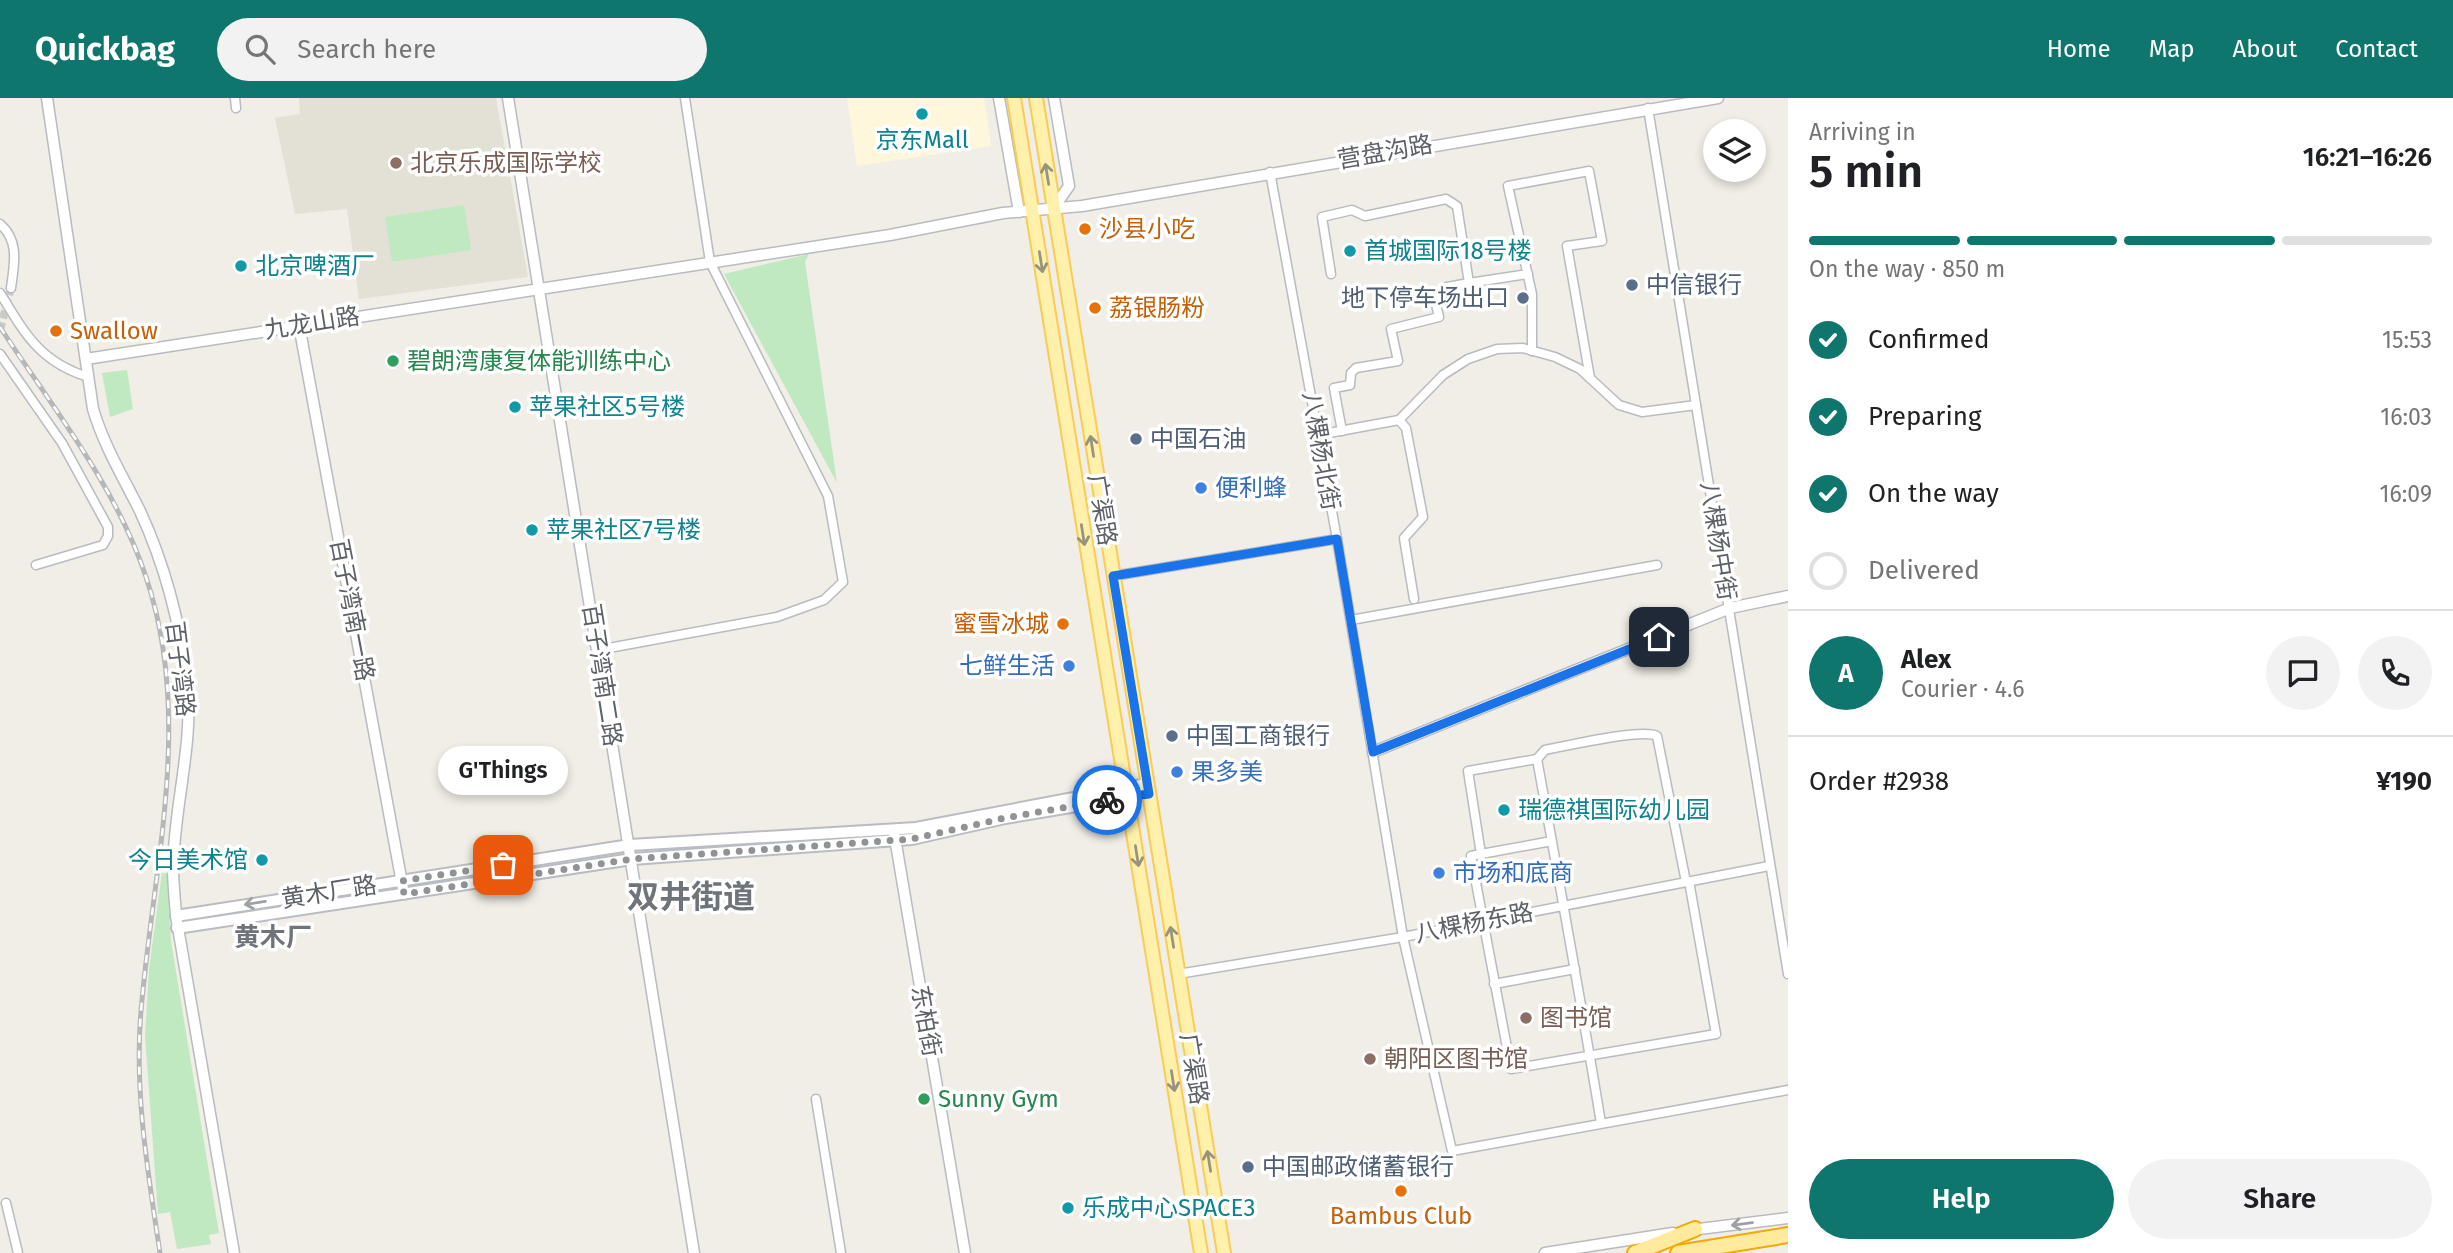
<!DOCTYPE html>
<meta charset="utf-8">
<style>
:root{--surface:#fff;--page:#f2f2f2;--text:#202124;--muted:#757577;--line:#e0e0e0;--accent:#0f766e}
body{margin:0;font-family:"Fira Sans","Noto Sans SC",sans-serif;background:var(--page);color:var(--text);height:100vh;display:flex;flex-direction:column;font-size:26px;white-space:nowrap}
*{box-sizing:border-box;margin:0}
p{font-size:23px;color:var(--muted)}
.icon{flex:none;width:38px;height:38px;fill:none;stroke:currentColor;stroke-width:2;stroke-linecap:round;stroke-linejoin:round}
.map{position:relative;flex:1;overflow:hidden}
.side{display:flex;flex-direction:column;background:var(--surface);width:665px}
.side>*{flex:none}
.buttons{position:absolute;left:1703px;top:21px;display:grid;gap:14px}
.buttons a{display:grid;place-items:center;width:63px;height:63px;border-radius:50%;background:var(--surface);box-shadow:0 4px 10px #0003;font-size:35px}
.pin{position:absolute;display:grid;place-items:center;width:60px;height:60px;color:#fff;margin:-30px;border-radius:14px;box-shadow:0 4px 10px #0006}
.courier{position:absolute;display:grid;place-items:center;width:70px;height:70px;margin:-35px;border:5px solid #1a73e8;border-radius:50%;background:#fff;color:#222;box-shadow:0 2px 9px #0007}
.bubble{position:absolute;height:49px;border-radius:24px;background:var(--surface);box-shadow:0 4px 10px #0003;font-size:23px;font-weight:600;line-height:49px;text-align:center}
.overview em{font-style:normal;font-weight:600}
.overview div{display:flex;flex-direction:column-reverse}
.overview{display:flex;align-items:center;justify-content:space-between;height:119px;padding:0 21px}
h1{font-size:46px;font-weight:600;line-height:52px}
.bar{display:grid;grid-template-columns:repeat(4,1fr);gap:10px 7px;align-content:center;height:84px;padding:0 21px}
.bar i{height:9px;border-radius:5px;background:var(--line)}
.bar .selected{background:var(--accent)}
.bar p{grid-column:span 4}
.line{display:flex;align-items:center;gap:18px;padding:0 21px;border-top:2px solid var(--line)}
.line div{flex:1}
.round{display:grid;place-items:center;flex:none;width:74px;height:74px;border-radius:37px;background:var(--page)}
ol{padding:0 21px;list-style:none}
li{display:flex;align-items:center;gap:21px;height:77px}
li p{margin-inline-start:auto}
li .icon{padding:7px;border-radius:50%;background:var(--accent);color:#fff;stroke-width:4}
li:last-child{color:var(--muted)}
li i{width:38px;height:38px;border:4px solid var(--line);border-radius:50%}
.action{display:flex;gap:14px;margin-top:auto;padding:14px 21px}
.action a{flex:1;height:80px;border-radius:42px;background:var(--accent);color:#fff;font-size:28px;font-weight:600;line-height:80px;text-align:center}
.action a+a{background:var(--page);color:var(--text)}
header{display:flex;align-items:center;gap:42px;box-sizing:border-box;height:98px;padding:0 35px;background:var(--accent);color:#fff}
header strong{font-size:33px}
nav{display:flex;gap:38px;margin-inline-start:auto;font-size:24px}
.search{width:490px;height:63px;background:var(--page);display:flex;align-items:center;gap:18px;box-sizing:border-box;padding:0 24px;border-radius:38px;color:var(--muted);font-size:26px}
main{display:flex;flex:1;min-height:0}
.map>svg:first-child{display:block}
</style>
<header>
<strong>Quickbag</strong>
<div class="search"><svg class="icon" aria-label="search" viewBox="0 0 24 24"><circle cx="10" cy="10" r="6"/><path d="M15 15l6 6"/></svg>Search here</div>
<nav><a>Home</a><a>Map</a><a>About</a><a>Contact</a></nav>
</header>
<main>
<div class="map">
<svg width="1788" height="1155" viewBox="0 0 1788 1155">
<rect width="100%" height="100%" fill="#f0eee6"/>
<path fill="#fff7dc" d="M847 0H984L991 48 857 68Z"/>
<path fill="#e3e0d6" d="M299 0H496L528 179 359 201 347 111 295 116 275 20 300 16Z"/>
<g fill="#c1e9c1">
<path d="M464 107 471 152 392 164 385 119Z"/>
<path d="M809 156 805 164 837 385 724 176Z"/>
<path d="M127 272 133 311 110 319 102 275Z"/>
<path d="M162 775 167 776 171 843 219 1135 209 1137 211 1146 177 1151 170 1114 158 1116 145 938 149 871Z"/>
</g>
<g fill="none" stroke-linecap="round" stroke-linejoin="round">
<path stroke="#cbcbc6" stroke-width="8" stroke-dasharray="8 4" stroke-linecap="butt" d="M0 232 11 190"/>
<defs>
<g id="minor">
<path d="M235 0 236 10"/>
<path d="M1648 10 1788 876"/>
<path d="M1270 74 1337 441 1403 839 1452 1053 1788 992"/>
<path d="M0 126C20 143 14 167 11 190"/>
<path d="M1331 176 1322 119 1352 112 1365 118 1446 101 1457 108 1469 185 1528 176"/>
<path d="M0 195C25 236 40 264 88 279"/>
<path d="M1532 253V196L1508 88 1589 73 1602 143 1567 148 1590 280"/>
<path d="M0 256 62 345 108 429V438L103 447 36 467"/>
<path d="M1399 322 1406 330 1423 419 1404 440 1414 501"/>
<path d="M1342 333 1334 290 1350 287 1351 275 1356 270 1398 263 1391 231 1439 219 1434 198 1447 189 1469 185"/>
<path d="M1318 337 1399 322 1443 277 1468 261 1497 251 1523 250 1555 259 1580 271 1619 307 1642 314 1696 307"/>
<path d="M1113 478 1337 441"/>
<path d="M1351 522 1657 467"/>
<path d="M598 552 777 519 824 502 843 484 828 398 710 164 685 0"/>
<path d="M1537 661 1545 652C1566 648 1642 630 1657 638L1686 784"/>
<path d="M1552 743 1481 756 1468 673 1537 661C1559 782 1581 904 1601 1025"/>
<path d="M1481 756 1471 758 1511 971 1716 936 1689 783"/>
<path d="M1178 876 1403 839 1769 768"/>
<path d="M1494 886 1575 871"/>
<path d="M816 1001 841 1155"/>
<path d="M6 1105 18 1155"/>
</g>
<g id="tertiary">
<path d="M47 0 93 311C104 348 123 379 140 413 164 465 180 526 187 583 194 646 174 707 173 770 173 785 175 802 176 818L234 1155"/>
<path d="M508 0 694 1155"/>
<path d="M999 0 1019 114"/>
<path d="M1053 111 1069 88 1054 0"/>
<path d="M299 227 404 796"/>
<path d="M86 261 890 137 1003 115 1082 108 1718 0"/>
<path d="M1373 654 1730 510 1788 498"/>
<path d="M894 734 965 1155"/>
<path d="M1691 1132 1788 1120"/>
<path d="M1545 1155 1673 1135"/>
</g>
<g id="secondary">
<path d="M176 818 630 747 916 730 1147 686"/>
<path d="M177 830 632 761 912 741 1005 720 1149 696"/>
</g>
<g id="primary">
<path d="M1014 0 1201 1155"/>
<path d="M1036 0 1224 1155"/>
</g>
<g id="trunk">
<path d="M1635 1155 1695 1131"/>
<path d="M1678 1155 1788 1137"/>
</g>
</defs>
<use href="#minor" stroke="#b8bbc0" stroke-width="11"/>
<use href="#tertiary" stroke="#b8bbc0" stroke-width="13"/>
<use href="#secondary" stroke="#b9bcc2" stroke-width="14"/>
<use href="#primary" stroke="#facb55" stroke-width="16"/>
<use href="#trunk" stroke="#f6a800" stroke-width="18"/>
<use href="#minor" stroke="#fff" stroke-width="8"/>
<use href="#tertiary" stroke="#fff" stroke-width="10"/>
<use href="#secondary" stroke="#fff" stroke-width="10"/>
<use href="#primary" stroke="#fff1ac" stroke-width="12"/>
<use href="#trunk" stroke="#ffea9d" stroke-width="14"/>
<defs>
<path id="rail" d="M0 229C52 309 116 388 146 479 194 622 153 768 141 913 134 994 148 1075 160 1155"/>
</defs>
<use href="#rail" stroke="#b6b7b8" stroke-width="5"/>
<use href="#rail" stroke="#fff" stroke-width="2.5" stroke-dasharray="8" stroke-linecap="butt"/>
</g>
<defs><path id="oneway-shaft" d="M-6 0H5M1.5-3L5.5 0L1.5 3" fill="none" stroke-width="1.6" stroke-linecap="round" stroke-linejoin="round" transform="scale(1.75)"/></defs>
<g stroke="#96937f">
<use href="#oneway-shaft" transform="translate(1047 76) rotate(-99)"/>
<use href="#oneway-shaft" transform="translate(1041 164) rotate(81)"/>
<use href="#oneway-shaft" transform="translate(1092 348) rotate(-99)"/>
<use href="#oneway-shaft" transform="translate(1083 437) rotate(81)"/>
<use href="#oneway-shaft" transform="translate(1137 758) rotate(81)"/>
<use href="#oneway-shaft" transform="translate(1172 839) rotate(-99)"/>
<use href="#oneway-shaft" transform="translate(1173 983) rotate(81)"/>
<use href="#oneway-shaft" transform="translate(1209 1063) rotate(-99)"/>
</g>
<g stroke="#9ea0a4">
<use href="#oneway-shaft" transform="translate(255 805) rotate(171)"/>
<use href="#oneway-shaft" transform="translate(1742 1126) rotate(173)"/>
</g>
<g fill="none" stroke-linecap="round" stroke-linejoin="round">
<path stroke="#909293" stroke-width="7" stroke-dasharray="0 12.6" d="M503 767 402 783 404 796 632 761 912 741 1005 720 1107 702"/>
<path stroke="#1a73e8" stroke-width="9" d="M1107 702 1149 696 1113 478 1337 441 1373 654 1659 539"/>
</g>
<g fill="#0f9aa8" stroke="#fff" stroke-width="2.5">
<circle cx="922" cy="16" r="7"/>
<circle cx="1350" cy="153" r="7"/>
<circle cx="241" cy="168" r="7"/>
<circle cx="515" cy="309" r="7"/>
<circle cx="532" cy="432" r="7"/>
<circle cx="1504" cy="712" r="7"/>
<circle cx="262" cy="762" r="7"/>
<circle cx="1068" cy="1110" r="7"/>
</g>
<g fill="#8d6e63" stroke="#fff" stroke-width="2.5">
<circle cx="396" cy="65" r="7"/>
<circle cx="1526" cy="920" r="7"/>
<circle cx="1370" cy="961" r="7"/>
</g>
<g fill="#e8710a" stroke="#fff" stroke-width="2.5">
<circle cx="1085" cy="131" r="7"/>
<circle cx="1095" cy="210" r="7"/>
<circle cx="56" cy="233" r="7"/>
<circle cx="1063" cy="526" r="7"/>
<circle cx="1401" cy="1093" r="7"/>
</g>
<g fill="#5c6f8a" stroke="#fff" stroke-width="2.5">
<circle cx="1632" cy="187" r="7"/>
<circle cx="1523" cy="200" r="7"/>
<circle cx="1136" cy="341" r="7"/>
<circle cx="1172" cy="638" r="7"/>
<circle cx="1248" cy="1069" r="7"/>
</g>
<g fill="#2e9e5b" stroke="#fff" stroke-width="2.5">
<circle cx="393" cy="263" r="7"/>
<circle cx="924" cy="1001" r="7"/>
</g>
<g fill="#3f7fe0" stroke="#fff" stroke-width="2.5">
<circle cx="1201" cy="390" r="7"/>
<circle cx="1069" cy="568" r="7"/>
<circle cx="1177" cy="674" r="7"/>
<circle cx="1439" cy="775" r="7"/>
</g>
<g text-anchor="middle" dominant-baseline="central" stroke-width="7" stroke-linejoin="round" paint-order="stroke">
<g font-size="24" fill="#0d838f" stroke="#fff" text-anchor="start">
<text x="922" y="42" text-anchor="middle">京东Mall</text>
<text x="1364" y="153">首城国际18号楼</text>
<text x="255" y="168">北京啤酒厂</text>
<text x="529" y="309">苹果社区5号楼</text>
<text x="546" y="432">苹果社区7号楼</text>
<text x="1518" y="712">瑞德祺国际幼儿园</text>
<text x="248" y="762" text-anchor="end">今日美术馆</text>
<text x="1082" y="1110">乐成中心SPACE3</text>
</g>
<g font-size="24" fill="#5d6167" stroke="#fff">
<text transform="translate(1385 54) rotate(-10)">营盘沟路</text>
<text transform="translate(312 225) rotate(-9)">九龙山路</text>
<text transform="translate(1321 353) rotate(80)">八棵杨北街</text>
<text transform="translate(1102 412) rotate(81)">广渠路</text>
<text transform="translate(1718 443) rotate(81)">八棵杨中街</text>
<text transform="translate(352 512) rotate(79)">百子湾南一路</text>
<text transform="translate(180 571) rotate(83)">百子湾路</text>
<text transform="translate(602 577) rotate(81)">百子湾南二路</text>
<text transform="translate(329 794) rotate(-9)">黄木厂路</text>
<text transform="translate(1474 825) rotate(-11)">八棵杨东路</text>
<text transform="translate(926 923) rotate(80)">东柏街</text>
<text transform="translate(1194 971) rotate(81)">广渠路</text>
</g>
<g font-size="24" fill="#785e54" stroke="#fff" text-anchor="start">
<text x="410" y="65">北京乐成国际学校</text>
<text x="1540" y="920">图书馆</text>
<text x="1384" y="961">朝阳区图书馆</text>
</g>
<g font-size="24" fill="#c56008" stroke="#fff" text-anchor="start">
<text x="1099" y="131">沙县小吃</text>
<text x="1109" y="210">荔银肠粉</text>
<text x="70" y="233">Swallow</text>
<text x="1049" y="526" text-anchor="end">蜜雪冰城</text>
<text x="1401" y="1118" text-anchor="middle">Bambus Club</text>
</g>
<g font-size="24" fill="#4e5e75" stroke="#fff" text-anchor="start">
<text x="1646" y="187">中信银行</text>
<text x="1509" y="200" text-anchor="end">地下停车场出口</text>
<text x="1150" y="341">中国石油</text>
<text x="1186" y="638">中国工商银行</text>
<text x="1262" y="1069">中国邮政储蓄银行</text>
</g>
<g font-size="24" fill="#27864d" stroke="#fff" text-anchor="start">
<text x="407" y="263">碧朗湾康复体能训练中心</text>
<text x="938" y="1001">Sunny Gym</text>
</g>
<g font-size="24" fill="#366cbe" stroke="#fff" text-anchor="start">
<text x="1215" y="390">便利蜂</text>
<text x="1055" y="568" text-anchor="end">七鲜生活</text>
<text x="1191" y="674">果多美</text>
<text x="1453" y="775">市场和底商</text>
</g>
<g font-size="26" font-weight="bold" fill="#6e7479" stroke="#fff">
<text x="273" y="839">黄木厂</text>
</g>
<g font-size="32" font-weight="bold" fill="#6e7479" stroke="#fff">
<text x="691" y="799">双井街道</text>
</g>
</g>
</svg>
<div class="buttons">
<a><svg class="icon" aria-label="layers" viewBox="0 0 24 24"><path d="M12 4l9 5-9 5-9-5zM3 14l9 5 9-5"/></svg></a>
</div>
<div class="pin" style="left:503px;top:767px;background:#ea580c"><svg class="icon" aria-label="bag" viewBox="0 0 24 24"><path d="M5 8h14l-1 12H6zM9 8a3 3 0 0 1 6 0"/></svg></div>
<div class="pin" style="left:1659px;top:539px;background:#1f2937"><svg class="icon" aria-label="home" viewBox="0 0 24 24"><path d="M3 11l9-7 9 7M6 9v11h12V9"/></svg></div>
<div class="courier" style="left:1107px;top:702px"><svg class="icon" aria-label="bike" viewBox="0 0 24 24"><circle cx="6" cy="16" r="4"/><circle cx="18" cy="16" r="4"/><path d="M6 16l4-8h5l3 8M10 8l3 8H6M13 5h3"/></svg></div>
<div class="bubble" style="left:438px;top:648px;width:130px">G'Things</div>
</div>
<section class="side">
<div class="overview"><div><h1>5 min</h1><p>Arriving in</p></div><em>16:21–16:26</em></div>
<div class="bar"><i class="selected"></i><i class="selected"></i><i class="selected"></i><i></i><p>On the way · 850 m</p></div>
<ol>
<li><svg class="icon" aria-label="check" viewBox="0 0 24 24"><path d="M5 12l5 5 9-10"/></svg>Confirmed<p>15:53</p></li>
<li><svg class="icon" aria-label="check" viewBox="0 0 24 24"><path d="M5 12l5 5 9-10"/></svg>Preparing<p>16:03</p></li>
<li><svg class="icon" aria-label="check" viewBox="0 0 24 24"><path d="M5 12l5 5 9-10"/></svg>On the way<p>16:09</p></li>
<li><i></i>Delivered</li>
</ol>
<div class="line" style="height:126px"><b class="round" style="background:var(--accent);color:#fff">A</b><div><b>Alex</b><p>Courier · 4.6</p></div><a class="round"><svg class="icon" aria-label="chat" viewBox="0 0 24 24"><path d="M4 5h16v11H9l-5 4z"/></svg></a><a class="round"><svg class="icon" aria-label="phone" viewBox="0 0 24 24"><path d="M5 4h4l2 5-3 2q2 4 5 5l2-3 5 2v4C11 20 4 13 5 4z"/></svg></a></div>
<div class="line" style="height:91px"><div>Order #2938</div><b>¥190</b></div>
<div class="action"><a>Help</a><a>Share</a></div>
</section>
</main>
